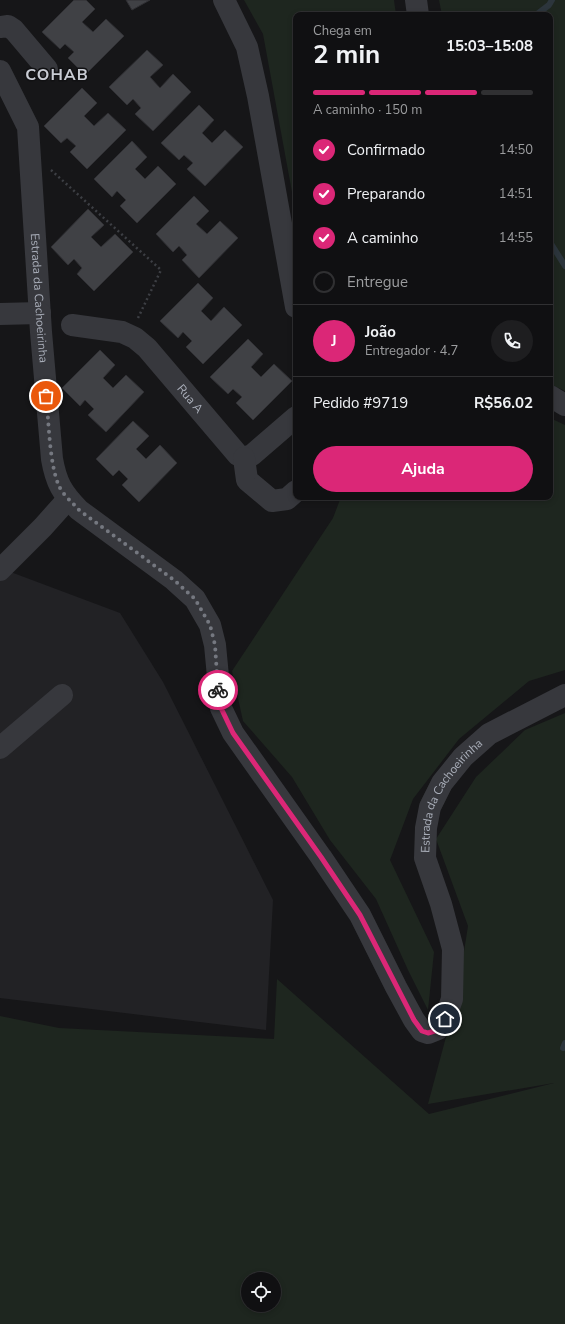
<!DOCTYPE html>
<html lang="pt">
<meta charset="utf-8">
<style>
:root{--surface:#101012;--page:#1e1e20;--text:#f1f3f6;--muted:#9c9d9f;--line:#303032;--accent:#db2777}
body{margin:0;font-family:"Nunito Sans",sans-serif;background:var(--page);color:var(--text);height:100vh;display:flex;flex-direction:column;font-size:15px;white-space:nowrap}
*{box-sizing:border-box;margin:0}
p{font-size:13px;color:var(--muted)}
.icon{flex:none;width:22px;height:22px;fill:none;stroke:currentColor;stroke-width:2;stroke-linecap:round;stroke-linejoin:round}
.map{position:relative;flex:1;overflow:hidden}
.details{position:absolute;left:293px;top:12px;width:260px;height:488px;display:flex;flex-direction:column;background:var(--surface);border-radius:8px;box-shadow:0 2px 6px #0003,0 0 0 1px var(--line)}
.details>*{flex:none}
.buttons{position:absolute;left:241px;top:1272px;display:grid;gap:8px}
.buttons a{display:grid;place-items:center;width:40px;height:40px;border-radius:50%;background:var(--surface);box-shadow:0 2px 6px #0003,0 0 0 1px var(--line);font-size:20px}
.pin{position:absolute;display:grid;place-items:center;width:34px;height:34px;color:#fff;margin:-17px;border:2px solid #fff;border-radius:50%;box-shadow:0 1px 4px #0007}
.courier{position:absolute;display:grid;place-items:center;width:40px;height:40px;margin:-20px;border:3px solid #db2777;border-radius:50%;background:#fff;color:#222;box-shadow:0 1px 5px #0007}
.headline em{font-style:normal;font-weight:700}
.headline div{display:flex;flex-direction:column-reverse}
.headline{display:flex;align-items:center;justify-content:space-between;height:68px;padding:0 20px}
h1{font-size:26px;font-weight:700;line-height:30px}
.bar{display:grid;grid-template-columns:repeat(4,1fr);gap:6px 4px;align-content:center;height:48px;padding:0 20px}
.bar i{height:5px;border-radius:3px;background:var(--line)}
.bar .selected{background:var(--accent)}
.bar p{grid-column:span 4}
.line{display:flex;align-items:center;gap:10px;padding:0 20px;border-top:1px solid var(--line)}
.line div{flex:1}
.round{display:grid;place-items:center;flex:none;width:42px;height:42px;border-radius:21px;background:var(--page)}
ol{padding:0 20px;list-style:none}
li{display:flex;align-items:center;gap:12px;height:44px}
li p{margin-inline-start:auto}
li .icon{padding:4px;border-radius:50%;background:var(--accent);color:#fff;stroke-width:4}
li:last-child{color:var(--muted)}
li i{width:22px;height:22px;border:2px solid var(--line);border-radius:50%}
.button{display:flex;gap:8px;margin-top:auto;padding:8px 20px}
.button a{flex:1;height:46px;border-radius:24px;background:var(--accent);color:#fff;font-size:16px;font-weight:700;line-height:46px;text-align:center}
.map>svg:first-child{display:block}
</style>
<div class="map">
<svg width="565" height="1324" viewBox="0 0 565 1324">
<rect width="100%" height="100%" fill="#161618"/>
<path fill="#222225" d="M0 568 120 613 163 682 273 900 266 1030 0 998Z"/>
<g fill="#1e261f" fill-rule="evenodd">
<path d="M244 0H394L396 15H296V214L263 34Z"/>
<path d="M439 0H565V391L550 384V15H442Z"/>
<path d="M550 418 565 425V670L529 681 459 739 413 799 390 860 434 952 428 1010 408 970 376 899 330 840 292 777 243 721 232 671 333 518 341 497H550Z"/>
<path d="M565 713V1324H0V1016L59 1028 274 1039 277 979 429 1114 554 1083 428 1104 457 996 468 926 436 839 476 777 525 730ZM248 1279H274V1305H248Z"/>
</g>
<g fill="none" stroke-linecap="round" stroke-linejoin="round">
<g stroke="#2c353c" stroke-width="6">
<path d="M536 15 549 5 552 0"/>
<path d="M550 242 565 266"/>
<path d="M563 1048 565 1043"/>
</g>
</g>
<g fill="#404145" stroke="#303034">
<path d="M74 0H86L95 9 82 22 93 32 106 19 124 36 85 75 68 58 74 52 65 44 60 49 42 32Z"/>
<path d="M126 0H150L132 10Z"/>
<path d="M147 50 163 65 150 77 160 88 173 74 191 92 153 131 135 114 141 108 133 99 127 105 109 87Z"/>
<path d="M82 88 97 103 84 116 94 126 108 113 126 130 87 169 70 152 76 146 67 138 61 143 44 126Z"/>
<path d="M199 105 214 120 202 133 212 143 225 130 243 147 205 186 187 169 193 163 184 155 179 160 161 143Z"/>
<path d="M132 141 147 157 135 169 145 179 158 166 176 184 137 223 120 206 126 200 117 191 112 197 94 179Z"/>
<path d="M194 196 209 211 196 224 207 234 220 221 238 238 199 278 182 260 187 255 179 246 173 252 156 234Z"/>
<path d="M88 209 104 225 91 237 101 247 115 234 133 252 94 291 77 274 82 268 74 259 68 265 51 247Z"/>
<path d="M198 283 213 298 201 311 211 321 224 307 242 325 203 364 186 347 192 341 183 332 178 338 160 321Z"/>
<path d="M248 339 263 354 251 367 261 377 274 364 292 381 253 420 236 403 242 397 233 389 228 394 210 377Z"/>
<path d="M100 350 115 365 103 378 113 388 126 375 144 392 106 432 88 415 94 409 85 400 80 406 62 388Z"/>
<path d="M133 421 149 436 136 449 146 459 160 445 177 463 139 502 122 485 128 479 119 470 113 476 96 459Z"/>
</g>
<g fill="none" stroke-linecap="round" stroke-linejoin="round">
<path stroke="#3d3f44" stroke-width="2.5" stroke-dasharray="2 3" stroke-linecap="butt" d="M51 170 161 270 138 318"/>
<g stroke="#37383d" stroke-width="22">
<path d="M224 0 247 47 258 96 296 307"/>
<path d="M416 0 418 15"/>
<path d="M0 27 8 26 14 30 47 69"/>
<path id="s1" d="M0 71 28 127 41 332 52 459C56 482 62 493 79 510L174 580 195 599 210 625 215 645 221 708 233 733 321 857 360 915 396 987 414 1020 422 1031 428 1033 438 1029 445 1019 452 999 453 949 441 904 425 858 426 828 430 807 442 783 463 757 489 734 565 695"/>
<path d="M0 314 40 313"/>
<path id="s2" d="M72 325 122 332 135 338 147 348 238 455C244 458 247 457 252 455L296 417"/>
<path d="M550 396 565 405"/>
<path d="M244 458 247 480 272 501 287 499 296 491"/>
<path d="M0 570 43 527 68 499"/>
<path d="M0 748 62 695"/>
</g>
</g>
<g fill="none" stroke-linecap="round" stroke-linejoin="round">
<path stroke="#757880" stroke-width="4" stroke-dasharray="0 7.2" d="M46 396C49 421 49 463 59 486 63 495 72 502 79 510L174 580 195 599 210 625 215 645 218 690"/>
<path stroke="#db2777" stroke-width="5" d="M218 690 221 708 233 733 321 857 360 915 414 1020 422 1031 428 1033 438 1030 445 1019"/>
</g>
<g text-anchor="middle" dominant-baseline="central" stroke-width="3" stroke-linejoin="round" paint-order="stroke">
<g font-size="12" fill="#a8adb8" stroke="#111113">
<text stroke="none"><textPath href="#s1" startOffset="234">Estrada da Cachoeirinha</textPath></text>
<text stroke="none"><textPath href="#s2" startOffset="147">Rua A</textPath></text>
<text stroke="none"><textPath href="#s1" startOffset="1362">Estrada da Cachoeirinha</textPath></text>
</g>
<g font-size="16" font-weight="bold" letter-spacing="1" fill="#c9ccd4" stroke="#111113">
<text x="57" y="75">COHAB</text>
</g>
</g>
</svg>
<div class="buttons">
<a><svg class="icon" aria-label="locate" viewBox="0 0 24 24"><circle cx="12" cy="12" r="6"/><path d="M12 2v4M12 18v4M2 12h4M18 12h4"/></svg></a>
</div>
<div class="pin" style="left:46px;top:396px;background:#ea580c"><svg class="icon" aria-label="bag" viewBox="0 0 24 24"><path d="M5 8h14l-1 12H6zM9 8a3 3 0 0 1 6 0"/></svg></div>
<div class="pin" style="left:445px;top:1019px;background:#1f2937"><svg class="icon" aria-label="home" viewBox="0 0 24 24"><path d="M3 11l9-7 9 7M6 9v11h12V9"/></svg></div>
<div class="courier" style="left:218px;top:690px"><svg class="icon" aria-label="bike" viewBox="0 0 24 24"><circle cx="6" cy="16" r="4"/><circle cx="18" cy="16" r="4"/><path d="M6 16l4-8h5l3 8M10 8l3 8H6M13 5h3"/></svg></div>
<section class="details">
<div class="headline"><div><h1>2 min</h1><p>Chega em</p></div><em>15:03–15:08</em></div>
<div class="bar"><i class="selected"></i><i class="selected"></i><i class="selected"></i><i></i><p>A caminho · 150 m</p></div>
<ol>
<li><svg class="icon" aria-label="check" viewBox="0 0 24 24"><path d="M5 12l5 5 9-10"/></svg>Confirmado<p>14:50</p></li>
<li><svg class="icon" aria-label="check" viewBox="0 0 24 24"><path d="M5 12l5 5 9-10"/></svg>Preparando<p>14:51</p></li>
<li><svg class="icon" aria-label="check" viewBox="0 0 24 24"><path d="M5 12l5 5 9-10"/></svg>A caminho<p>14:55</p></li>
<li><i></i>Entregue</li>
</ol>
<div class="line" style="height:72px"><b class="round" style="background:var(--accent);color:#fff">J</b><div><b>João</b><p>Entregador · 4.7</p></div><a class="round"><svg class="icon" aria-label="phone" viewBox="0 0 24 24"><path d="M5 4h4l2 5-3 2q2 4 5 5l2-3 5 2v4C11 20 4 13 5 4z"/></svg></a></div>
<div class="line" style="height:52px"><div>Pedido #9719</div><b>R$56.02</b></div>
<div class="button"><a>Ajuda</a></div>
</section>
</div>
